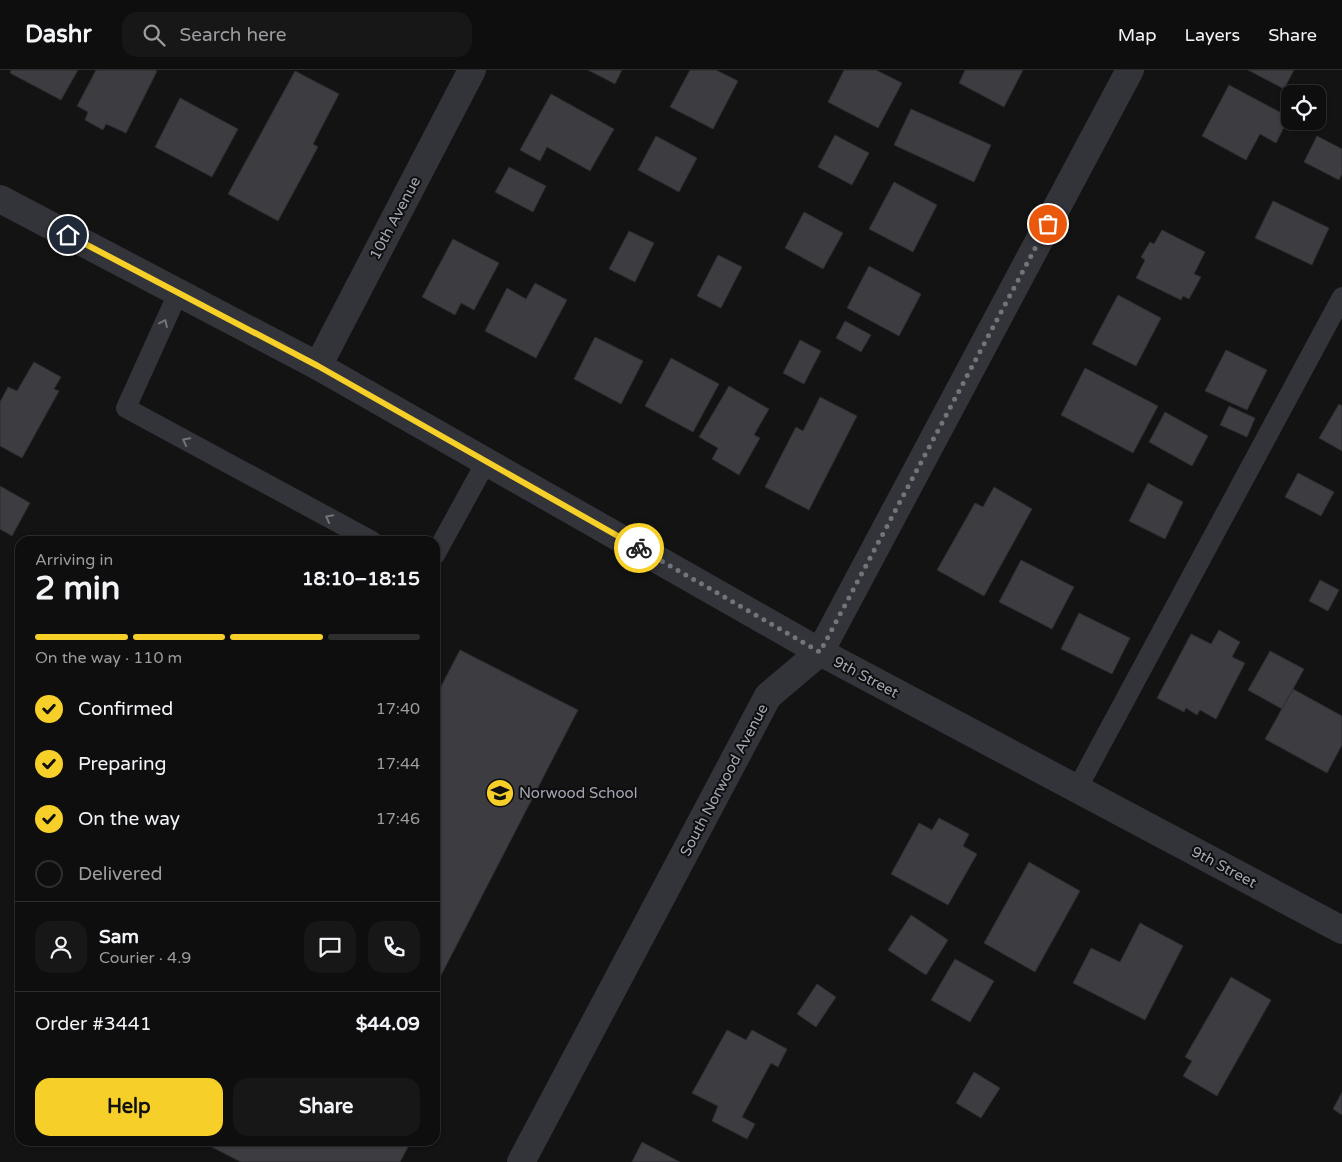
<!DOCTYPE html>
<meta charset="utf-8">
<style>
:root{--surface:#0e0e0f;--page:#171718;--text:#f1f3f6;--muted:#9b9c9e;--line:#2e2e2f;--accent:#f6d029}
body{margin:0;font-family:"Varela Round",sans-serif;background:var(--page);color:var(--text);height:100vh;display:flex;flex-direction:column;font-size:19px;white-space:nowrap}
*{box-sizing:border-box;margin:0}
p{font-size:16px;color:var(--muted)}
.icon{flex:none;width:28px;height:28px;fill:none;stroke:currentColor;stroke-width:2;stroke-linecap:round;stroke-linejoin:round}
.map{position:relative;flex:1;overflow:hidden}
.side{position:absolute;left:15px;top:466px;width:425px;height:610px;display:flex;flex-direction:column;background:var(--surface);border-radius:15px;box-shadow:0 1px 4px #0004,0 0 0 1px var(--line)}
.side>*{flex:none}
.fabs{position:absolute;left:1281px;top:15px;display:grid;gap:10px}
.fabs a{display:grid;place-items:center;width:45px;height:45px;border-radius:10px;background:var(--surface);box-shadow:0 1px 4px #0004,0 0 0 1px var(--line);font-size:25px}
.pin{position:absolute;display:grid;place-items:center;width:42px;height:42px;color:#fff;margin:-21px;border:2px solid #fff;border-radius:50%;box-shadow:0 1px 5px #0007}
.courier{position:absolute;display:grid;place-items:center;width:50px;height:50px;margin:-25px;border:4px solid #f6d029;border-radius:50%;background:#fff;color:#222;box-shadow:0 1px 6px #0007}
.headline em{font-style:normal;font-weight:700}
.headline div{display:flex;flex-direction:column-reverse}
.headline{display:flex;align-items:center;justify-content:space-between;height:85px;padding:0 20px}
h1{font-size:32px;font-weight:700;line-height:38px}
.bar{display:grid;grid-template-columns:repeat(4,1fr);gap:8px 5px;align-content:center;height:60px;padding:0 20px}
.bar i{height:6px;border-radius:4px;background:var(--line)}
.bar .current{background:var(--accent)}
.bar p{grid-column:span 4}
.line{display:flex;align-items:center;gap:12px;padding:0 20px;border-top:1px solid var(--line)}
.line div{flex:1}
.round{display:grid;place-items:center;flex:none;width:52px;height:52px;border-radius:15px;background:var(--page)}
ol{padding:0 20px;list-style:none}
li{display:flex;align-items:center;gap:15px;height:55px}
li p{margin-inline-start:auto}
li .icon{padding:5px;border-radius:50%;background:var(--accent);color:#111;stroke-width:4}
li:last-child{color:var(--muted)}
li i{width:28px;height:28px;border:2px solid var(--line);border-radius:50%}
.primary-button{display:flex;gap:10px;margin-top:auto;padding:10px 20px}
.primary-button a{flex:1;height:58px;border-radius:15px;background:var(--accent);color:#111;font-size:20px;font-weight:700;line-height:58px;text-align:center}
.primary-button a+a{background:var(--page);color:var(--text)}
header{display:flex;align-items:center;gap:30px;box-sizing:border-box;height:70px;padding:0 25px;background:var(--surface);border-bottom:1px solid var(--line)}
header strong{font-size:24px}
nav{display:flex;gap:28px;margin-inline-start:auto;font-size:18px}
.search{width:350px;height:45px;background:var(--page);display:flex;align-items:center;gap:12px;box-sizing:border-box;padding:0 18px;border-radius:15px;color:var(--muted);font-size:19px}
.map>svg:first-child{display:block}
</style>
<header>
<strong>Dashr</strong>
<div class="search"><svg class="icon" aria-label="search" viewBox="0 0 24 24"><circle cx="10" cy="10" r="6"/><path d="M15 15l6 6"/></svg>Search here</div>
<nav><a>Map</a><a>Layers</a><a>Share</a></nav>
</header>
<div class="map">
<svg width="1342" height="1092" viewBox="0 0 1342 1092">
<rect width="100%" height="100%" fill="#131314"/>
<g fill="#3d3c41" stroke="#2d2c30">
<path d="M11 0H78L61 30 10 3Z"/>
<path d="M96 0H155L157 1 126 63 106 54 103 60 85 50 88 42 77 36Z"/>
<path d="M588 0H622L615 14Z"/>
<path d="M690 0H716L738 11 713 59 670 37Z"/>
<path d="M844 0H876L902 13 878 58 828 32Z"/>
<path d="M965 0H1023L1004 37 959 13Z"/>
<path d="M1248 0H1294L1284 19Z"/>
<path d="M295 1 339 24 313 74 318 77 278 151 228 124Z"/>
<path d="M1229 15 1289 47 1276 73 1260 64 1246 90 1202 66Z"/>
<path d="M551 24 614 59 590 101 547 77 540 91 520 80Z"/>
<path d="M180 28 238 59 212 107 155 77Z"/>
<path d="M911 39 991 75 974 112 894 75Z"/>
<path d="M835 65 869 83 852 115 818 97Z"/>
<path d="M656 66 697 88 679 122 638 100Z"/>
<path d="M1317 66 1342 79V104L1339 110 1304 92Z"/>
<path d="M509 97 546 116 533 142 495 122Z"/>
<path d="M894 112 937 135 913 182 869 159Z"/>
<path d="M1273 131 1329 158 1312 195 1255 168Z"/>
<path d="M804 142 843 163 823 199 785 178Z"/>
<path d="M1162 160 1205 182 1194 204 1201 207 1189 229 1183 226 1181 230 1136 208 1145 190 1141 187 1150 172 1154 174Z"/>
<path d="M629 161 654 173 635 212 609 199Z"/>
<path d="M453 169 499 193 474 240 461 233 455 245 422 227Z"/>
<path d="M718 185 742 197 721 238 697 226Z"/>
<path d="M869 196 921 224 899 266 847 238Z"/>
<path d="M535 213 567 230 536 288 485 261 507 218 526 229Z"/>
<path d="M1118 225 1161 248 1136 296 1092 274Z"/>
<path d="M845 251 871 265 861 282 836 268Z"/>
<path d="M595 267 643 291 621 334 574 309Z"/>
<path d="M800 270 821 281 804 314 783 303Z"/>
<path d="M1226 280 1267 300 1247 340 1205 321Z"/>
<path d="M671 288 719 314 693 362 645 336Z"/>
<path d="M34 292 61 307 54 319 59 321 22 388 0 376V332L8 317 17 321Z"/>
<path d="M1085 298 1158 336 1133 383 1061 345Z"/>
<path d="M729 316 769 339 754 365 760 368 739 405 712 389 718 378 699 367Z"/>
<path d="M820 327 857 346 809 440 765 417 796 357 803 361Z"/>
<path d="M1339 334 1342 336V381L1319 368Z"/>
<path d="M1229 336 1255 348 1247 367 1220 355Z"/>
<path d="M1165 342 1208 366 1192 396 1149 372Z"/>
<path d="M1298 403 1334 422 1321 446 1285 427Z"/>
<path d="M1148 413 1183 432 1165 469 1129 451Z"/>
<path d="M0 416 30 433 12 466 0 459Z"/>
<path d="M994 417 1032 439 984 526 937 500 975 433 983 437Z"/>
<path d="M1021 490 1074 517 1052 559 999 532Z"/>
<path d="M1320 510 1339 520 1328 541 1309 531Z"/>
<path d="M1079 543 1130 568 1112 604 1061 579Z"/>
<path d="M1219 560 1240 572 1232 587 1245 593 1216 649 1200 640 1197 645 1186 638 1184 642 1157 628 1191 564 1211 574Z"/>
<path d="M460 580 578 640 435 917V628Z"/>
<path d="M1270 581 1304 599 1282 639 1248 620Z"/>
<path d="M1293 619 1342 646V675L1327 703 1265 669Z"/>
<path d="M939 748 969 764 963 776 977 784 948 835 891 804 919 753 932 760Z"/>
<path d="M1029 792 1080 821 1035 902 984 873Z"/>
<path d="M911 845 948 870 926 905 888 880Z"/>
<path d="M1140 853 1183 876 1145 950 1073 913 1091 878 1120 892Z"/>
<path d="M955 889 994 911 970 952 931 930Z"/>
<path d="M1231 907 1271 930 1217 1026 1183 1006 1192 991 1185 987Z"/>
<path d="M817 914 836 927 816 957 797 944Z"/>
<path d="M727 960 746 970 752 960 787 979 778 997 771 993 742 1047 755 1054 747 1069 712 1051 718 1036 692 1023Z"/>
<path d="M974 1002 1000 1018 981 1048 956 1033Z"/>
<path d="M1342 1022V1045L1333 1039Z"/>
<path d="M200 1071H396L408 1077 400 1092H241Z"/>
<path d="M642 1072 680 1092H632Z"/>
</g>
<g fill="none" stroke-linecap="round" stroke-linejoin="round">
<g stroke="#333439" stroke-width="20">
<path d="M178 223 126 338 372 471"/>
<path d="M435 485 486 392"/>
<path d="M1077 719 1342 227"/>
</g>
<g stroke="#333439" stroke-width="28">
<path d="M318 296 472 0"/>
<path d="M521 1092 768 626 820 582 1130 0"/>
</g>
<path stroke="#333439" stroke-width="28" d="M0 129 318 296 820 582 1342 860"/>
</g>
<defs><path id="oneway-chevron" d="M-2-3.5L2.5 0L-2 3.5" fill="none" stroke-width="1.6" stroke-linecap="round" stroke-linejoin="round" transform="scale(1.25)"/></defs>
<g stroke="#71737d">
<use href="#oneway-chevron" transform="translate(164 253) rotate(-65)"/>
<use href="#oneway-chevron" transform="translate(186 371) rotate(-152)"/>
<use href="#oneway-chevron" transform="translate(329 448) rotate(-152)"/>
</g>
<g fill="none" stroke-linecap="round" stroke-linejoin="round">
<path stroke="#71737d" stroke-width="5" stroke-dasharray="0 9" d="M639 478 820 582 1048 154"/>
<path stroke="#f6d029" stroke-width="6" d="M68 165 318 296 639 478"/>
</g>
<defs>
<symbol id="school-disc" viewBox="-11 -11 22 22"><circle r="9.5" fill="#f6d029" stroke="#0e0e0f"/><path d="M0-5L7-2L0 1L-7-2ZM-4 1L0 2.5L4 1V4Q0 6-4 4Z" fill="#111"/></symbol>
</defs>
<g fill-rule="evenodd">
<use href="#school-disc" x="484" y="707" width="32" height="32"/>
</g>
<g text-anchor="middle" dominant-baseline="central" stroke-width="4" stroke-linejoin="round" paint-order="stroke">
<g font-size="15" fill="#a4a6b5" stroke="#0e0e0f">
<text transform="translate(395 148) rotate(-62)">10th Avenue</text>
<text transform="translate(866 607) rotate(28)">9th Street</text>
<text transform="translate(724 710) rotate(-62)">South Norwood Avenue</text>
<text transform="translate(1224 797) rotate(28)">9th Street</text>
</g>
<g font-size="15" fill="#a4a6b5" stroke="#0e0e0f" text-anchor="start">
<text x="519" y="723">Norwood School</text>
</g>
</g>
</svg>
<div class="fabs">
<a><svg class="icon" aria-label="locate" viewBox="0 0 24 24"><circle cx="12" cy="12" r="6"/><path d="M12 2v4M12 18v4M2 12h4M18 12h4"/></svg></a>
</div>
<div class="pin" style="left:1048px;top:154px;background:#ea580c"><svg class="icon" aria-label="bag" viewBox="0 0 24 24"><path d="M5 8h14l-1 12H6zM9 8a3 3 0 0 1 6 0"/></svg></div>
<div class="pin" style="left:68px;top:165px;background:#1f2937"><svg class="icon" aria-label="home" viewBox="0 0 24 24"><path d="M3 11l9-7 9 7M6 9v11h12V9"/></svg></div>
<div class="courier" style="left:639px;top:478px"><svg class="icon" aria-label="bike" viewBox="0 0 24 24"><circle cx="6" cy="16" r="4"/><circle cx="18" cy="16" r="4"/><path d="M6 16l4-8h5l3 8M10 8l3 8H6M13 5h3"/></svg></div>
<section class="side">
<div class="headline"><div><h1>2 min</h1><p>Arriving in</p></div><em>18:10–18:15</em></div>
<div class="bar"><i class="current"></i><i class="current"></i><i class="current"></i><i></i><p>On the way · 110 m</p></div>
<ol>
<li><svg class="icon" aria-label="check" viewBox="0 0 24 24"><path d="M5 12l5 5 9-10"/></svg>Confirmed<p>17:40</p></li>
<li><svg class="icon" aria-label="check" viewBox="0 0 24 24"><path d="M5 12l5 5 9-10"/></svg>Preparing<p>17:44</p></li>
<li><svg class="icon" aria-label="check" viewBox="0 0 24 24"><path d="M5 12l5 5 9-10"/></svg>On the way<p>17:46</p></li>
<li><i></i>Delivered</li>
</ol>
<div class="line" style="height:90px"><a class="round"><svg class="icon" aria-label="person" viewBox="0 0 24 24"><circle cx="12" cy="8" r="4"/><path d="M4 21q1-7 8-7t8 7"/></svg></a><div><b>Sam</b><p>Courier · 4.9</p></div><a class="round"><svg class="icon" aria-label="chat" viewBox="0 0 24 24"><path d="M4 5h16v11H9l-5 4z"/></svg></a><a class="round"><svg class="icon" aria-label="phone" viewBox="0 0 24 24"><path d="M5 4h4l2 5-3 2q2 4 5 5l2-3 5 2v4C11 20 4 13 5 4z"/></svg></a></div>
<div class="line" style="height:65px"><div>Order #3441</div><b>$44.09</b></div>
<div class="primary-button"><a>Help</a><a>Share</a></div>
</section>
</div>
